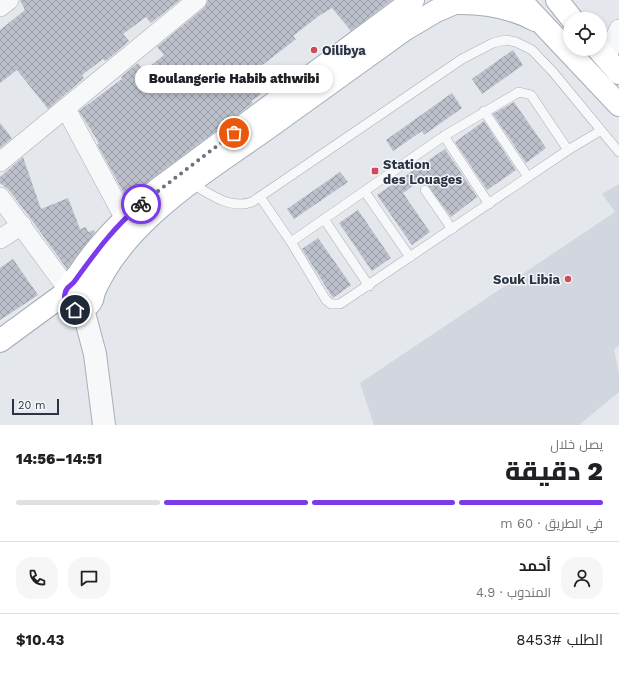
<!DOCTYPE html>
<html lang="ar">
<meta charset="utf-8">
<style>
:root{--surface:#fff;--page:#f6f6f6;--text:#202124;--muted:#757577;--line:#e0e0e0;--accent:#7c3aed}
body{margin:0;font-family:"Work Sans",Cairo,sans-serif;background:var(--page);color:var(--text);direction:rtl;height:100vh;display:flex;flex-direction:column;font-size:15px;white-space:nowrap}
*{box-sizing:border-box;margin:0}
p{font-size:13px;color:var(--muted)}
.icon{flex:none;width:22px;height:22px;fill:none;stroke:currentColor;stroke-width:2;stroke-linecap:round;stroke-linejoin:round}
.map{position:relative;height:425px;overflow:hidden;direction:ltr}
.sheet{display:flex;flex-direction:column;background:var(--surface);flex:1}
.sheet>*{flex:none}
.controls{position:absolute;left:563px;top:12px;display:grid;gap:8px}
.controls a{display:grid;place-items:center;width:44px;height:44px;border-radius:50%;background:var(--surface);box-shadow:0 2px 6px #0003;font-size:20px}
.scale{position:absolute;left:12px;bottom:10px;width:47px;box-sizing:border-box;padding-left:4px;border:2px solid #2b3445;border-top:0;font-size:11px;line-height:14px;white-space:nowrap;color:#2b3445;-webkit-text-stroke:3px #f4f6f9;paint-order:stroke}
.pin{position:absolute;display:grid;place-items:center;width:34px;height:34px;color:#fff;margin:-17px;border:2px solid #fff;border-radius:50%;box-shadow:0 1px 4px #0007}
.courier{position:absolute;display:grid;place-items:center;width:40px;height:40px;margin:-20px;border:3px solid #7c3aed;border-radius:50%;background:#fff;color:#222;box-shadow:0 1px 5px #0007}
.bubble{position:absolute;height:28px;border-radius:14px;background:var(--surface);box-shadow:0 2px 6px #0003;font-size:13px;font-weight:800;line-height:28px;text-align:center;direction:rtl}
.head em{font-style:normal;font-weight:800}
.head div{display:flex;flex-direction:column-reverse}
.head{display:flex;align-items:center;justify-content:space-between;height:68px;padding:0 16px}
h1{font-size:26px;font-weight:800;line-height:30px}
.bar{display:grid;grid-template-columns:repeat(4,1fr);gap:6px 4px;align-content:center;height:48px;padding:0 16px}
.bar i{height:5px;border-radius:3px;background:var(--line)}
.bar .current{background:var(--accent)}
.bar p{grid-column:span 4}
.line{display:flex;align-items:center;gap:10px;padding:0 16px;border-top:1px solid var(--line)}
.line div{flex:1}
.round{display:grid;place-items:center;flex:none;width:42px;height:42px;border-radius:16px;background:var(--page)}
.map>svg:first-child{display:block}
</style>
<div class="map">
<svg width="619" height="425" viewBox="0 0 619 425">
<defs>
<pattern id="building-cross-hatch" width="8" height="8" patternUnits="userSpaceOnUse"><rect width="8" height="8" fill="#bbc0ca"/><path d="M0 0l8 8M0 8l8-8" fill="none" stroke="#989da6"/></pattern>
</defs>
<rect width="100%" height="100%" fill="#e4e7ec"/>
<path fill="#d2d6de" d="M619 184V345L614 350 619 373V392L579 425H374L360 383 615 212 602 194Z"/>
<g fill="url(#building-cross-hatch)">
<path d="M20 0H180L151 23 146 17 123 34 129 41 108 59 105 61 103 59 82 75 84 78 48 109 17 70 0 83V30L25 10Z"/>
<path d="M208 0H392L351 31 332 8 320 15 293 36 296 39 248 76 261 94 251 101 253 103 151 179 131 196 130 195 126 197 97 144 99 143 79 111 122 79 121 77 138 63 144 71 164 55 157 47 204 8Z"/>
<path d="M513 50 523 65 482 94 472 79Z"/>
<path d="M452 93 462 108 424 135 422 131 393 151 386 140Z"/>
<path d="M514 102 546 148 526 163 493 114Z"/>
<path d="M484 121 516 170 487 190 455 142Z"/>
<path d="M0 123 12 138 0 148Z"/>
<path d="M445 149 477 197 451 217 423 179 403 193 430 232 412 245 377 195Z"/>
<path d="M23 157 41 209 68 198 80 229 86 227 88 232 94 230 95 232 67 269 31 219 9 190 0 183V177Z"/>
<path d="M340 172 348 182 294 219 287 209Z"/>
<path d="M358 210 391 258 372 271 339 223Z"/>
<path d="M318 238 351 285 333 298 302 249Z"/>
<path d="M13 259 38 295 0 320V268Z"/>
</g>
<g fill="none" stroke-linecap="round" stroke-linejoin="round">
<defs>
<g id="service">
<path d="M484 111 528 177"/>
<path d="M444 136 489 204"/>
<path d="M191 183C210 194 230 210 252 202L462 59 493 43 506 40 516 42 532 50 553 72 619 152"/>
<path d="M425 190 452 229"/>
<path d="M365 192 410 257"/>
<path d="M260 197 291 242 326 300 331 304H340L568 150 600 131"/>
<path d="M324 219 369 286"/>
<path d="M291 242 444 136 519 92 531 95 568 150"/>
</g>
<g id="minor">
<path d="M0 7 9 0"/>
<path d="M606 58 619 29"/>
<path d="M66 109 125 219"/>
<path d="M0 162 197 0"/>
<path d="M0 197 67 288"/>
<path d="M0 239 22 225"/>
</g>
<path id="tertiary" d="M83 309 95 354 104 425"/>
<g id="primary">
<path d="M520 0 619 105"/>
<path d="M557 0 572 19"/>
<path d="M453 3C483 2 509 6 535 20"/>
<path d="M598 49 619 73"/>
<path d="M73 284H85C113 307 55 322 65 292 67 287 76 278 80 272 101 240 129 214 158 189L413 0"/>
<path d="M91 299C119 224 203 174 265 130 311 97 357 64 404 30L436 11 462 0"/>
<path d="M0 341 64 294"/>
</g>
</defs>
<use href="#service" stroke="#a9aeb7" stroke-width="10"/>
<use href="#minor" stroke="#a9aeb7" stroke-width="20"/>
<use href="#tertiary" stroke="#a9aeb7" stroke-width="24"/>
<use href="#primary" stroke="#a3abb8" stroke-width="24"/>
<use href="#service" stroke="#f7f8fa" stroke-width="9"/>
<use href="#minor" stroke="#f7f8fa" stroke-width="19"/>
<use href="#tertiary" stroke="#f7f8fa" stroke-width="22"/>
<use href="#primary" stroke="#fff" stroke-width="22"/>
</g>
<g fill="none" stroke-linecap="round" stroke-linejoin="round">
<path stroke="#6c737f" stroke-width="4" stroke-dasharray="0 7.2" d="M141 204 234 133"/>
<path stroke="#7c3aed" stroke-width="5" d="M75 310C68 307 63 301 65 293 66 287 71 286 74 282 95 253 113 228 141 204"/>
</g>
<g fill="#d1495b" stroke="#f4f6f9" stroke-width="1.5">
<circle cx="314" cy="50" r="4"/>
<rect x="371" y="167" width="8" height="8" rx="2"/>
<circle cx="568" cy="279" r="4"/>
</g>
<g text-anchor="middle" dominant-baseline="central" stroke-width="3" stroke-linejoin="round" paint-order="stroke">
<g font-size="13" font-weight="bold" fill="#2b3445" stroke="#f4f6f9" text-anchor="start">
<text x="322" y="50">Oilibya</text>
<text x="383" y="164">Station<tspan x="383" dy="15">des Louages</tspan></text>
<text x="560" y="279" text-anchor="end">Souk Libia</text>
</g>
</g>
</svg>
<div class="controls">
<a><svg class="icon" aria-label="locate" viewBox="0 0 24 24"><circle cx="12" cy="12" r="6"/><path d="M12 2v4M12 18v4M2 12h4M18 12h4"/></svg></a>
</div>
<div class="scale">20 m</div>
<div class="pin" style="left:234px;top:133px;background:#ea580c"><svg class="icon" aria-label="bag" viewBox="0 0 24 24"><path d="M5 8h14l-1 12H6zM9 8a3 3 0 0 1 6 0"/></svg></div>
<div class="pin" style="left:75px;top:310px;background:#1f2937"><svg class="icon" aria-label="home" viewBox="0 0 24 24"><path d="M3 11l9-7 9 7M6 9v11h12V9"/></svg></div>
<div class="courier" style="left:141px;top:204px"><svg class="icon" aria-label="bike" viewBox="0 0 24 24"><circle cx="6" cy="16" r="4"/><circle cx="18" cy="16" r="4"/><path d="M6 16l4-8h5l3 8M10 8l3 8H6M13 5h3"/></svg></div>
<div class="bubble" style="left:135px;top:65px;width:198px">Boulangerie Habib athwibi</div>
</div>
<section class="sheet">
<div class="head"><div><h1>2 دقيقة</h1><p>يصل خلال</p></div><em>14:51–14:56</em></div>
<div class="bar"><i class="current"></i><i class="current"></i><i class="current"></i><i></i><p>في الطريق · 60 m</p></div>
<div class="line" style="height:72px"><a class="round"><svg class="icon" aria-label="person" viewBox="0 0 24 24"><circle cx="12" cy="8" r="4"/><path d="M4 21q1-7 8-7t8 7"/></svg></a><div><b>أحمد</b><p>المندوب · 4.9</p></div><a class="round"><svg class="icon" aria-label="chat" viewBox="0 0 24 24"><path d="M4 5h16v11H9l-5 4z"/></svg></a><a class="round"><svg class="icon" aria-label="phone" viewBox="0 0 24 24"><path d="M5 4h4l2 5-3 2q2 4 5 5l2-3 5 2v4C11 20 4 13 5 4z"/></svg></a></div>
<div class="line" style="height:52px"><div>الطلب #8453</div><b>$10.43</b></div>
</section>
